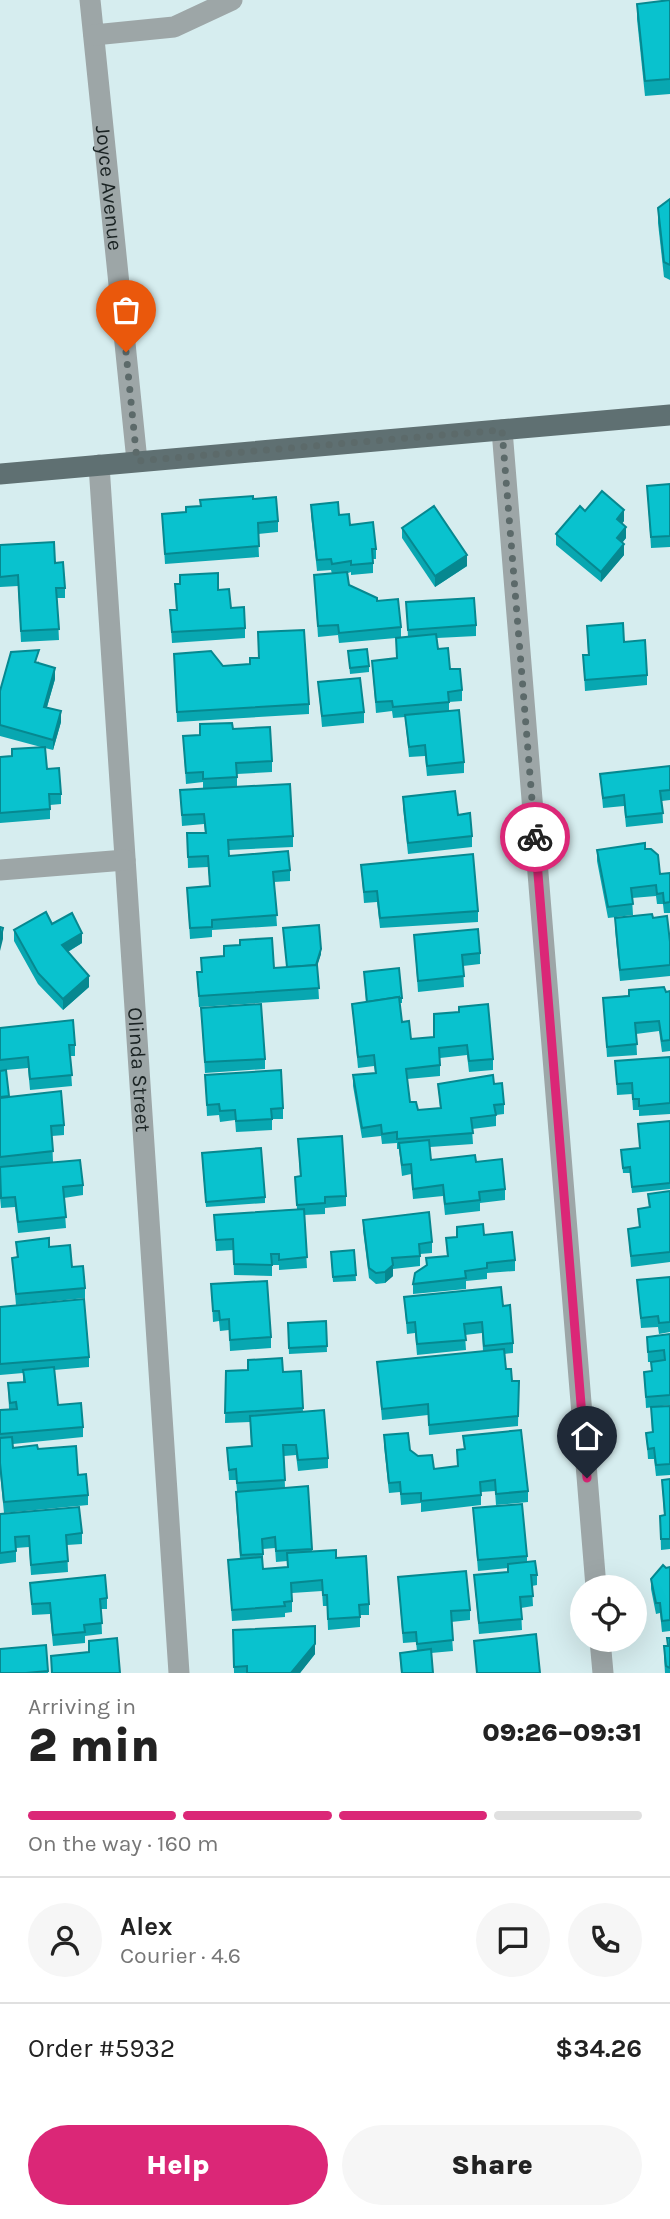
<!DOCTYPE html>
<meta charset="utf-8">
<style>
:root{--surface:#fff;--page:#f6f6f6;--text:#222;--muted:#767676;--line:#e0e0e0;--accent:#db2777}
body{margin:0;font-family:Karla,sans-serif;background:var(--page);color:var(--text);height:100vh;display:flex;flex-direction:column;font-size:26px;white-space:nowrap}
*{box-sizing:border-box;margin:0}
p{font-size:23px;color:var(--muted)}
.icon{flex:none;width:38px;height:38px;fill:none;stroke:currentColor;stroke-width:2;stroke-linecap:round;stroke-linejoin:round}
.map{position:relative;height:1673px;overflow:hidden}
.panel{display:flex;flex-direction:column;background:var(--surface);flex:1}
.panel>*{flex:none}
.buttons{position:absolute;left:570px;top:1575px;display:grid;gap:14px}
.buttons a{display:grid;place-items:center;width:77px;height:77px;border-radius:50%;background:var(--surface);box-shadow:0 7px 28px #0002;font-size:35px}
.pin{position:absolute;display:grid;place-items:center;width:60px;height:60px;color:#fff;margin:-72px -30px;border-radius:50% 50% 50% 0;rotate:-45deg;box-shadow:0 0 7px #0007}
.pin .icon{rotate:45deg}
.courier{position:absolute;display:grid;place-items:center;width:70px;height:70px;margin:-35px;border:5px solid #db2777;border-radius:50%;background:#fff;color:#222;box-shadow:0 2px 9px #0007}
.headline em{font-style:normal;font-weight:800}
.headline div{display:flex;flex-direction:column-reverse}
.headline{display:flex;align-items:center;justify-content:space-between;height:119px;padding:0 28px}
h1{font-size:46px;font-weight:800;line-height:52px}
.bar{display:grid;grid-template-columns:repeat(4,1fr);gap:10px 7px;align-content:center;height:84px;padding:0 28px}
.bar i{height:9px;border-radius:5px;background:var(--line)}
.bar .selected{background:var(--accent)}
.bar p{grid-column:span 4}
.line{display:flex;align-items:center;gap:18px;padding:0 28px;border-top:2px solid var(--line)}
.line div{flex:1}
.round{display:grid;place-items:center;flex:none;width:74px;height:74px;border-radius:37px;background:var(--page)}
.cta{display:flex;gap:14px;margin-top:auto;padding:14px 28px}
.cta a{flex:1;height:80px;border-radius:42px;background:var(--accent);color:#fff;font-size:28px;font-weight:800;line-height:80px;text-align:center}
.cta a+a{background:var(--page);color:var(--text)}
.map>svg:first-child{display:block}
</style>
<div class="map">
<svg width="670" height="1673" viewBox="0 0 670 1673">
<rect width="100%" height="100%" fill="#d6edef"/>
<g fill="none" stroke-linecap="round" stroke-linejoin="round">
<g stroke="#9da6a7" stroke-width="21">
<path id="s1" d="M90 0 137 461"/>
<path d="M94 35 174 27 232 0"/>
<path d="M502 430 596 1587"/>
<path id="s2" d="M99 465 179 1673"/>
<path d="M0 870 125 860"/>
<path d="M600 1640 603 1673"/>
</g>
<path stroke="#5f7072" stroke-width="21" d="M0 474 670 415"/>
</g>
<g fill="#08a7b1" fill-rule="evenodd">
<path d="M670 0V94L645 96 637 19V4Z"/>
<path d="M670 199V280L664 277 658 223V208Z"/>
<path d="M670 484V547L651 548 647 486Z"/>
<path d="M253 499 278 521V532L258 534 259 557 165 564 162 514 186 512 200 506V500Z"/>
<path d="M311 505 339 515 376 549V559H373V573L351 575V572L348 573 349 585 377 601 401 627V638L408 637 406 602 476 625V636L437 638 438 649 462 690V701L449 702V711L464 762V773L427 776 425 756 409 757 405 717 393 718 392 711 376 713 372 661 396 658V638L339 643 338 635 318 637 314 575 332 574 331 570 317 571 311 515Z"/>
<path d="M585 511 624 521 622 523 626 538 622 543 624 555 601 582 556 545V534Z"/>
<path d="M402 528 467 566 435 587 402 538Z"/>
<path d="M0 545 55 563 65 588V598H57L59 640 21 642 18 586 0 587Z"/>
<path d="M175 584 218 590 245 628V638L172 643 170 610H176Z"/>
<path d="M587 626 647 675V685L585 691 583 655H588Z"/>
<path d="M258 632 309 704V714L177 722 174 654 223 666 250 664 258 658Z"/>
<path d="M348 651 369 666V672L350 674Z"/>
<path d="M39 661 38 663 55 679 47 707 61 722 53 750 45 748 47 769 61 794V804L50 805V819L0 823V757L12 756 41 747 0 736V691Z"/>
<path d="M318 682 364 712V723L322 727Z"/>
<path d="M233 729 272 761V772L237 774V786L293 836V847L229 850V856L290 870V881L274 882 277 926 212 930V937L190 939 187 888 210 886 208 867 188 868 187 833H205L204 824 182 826 180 790 203 788V782L186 784 183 736 200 735Z"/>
<path d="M670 766V800L662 801 663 823 626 827 624 806 603 808 600 774Z"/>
<path d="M403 797 458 815 472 836V847L408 854 403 808Z"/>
<path d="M645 849 660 874 670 873V913H664L663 904H657L656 896 632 898 633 915 608 918 597 861V850Z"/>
<path d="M361 865 478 911V922L380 928 377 902 364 903Z"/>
<path d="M615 918H653L670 942V976L620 981 615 929Z"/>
<path d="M52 924 82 943 68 952 89 987 63 1010 38 984 14 941V930Z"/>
<path d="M414 935 480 953V964L463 966 464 987 418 992Z"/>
<path d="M224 946 274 968 286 967 321 954 317 965 319 999 199 1007 197 972H201V958L224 956Z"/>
<path d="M364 972 402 998V1003H400L402 1022 411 1039 434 1037V1014L493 1059V1070L469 1072 467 1055 440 1058V1076L407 1079 410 1102 418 1110 440 1108 438 1084H494L504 1104V1114L496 1115V1126L472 1129 473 1144 430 1147 431 1160 476 1162 505 1189V1200L480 1203V1211L445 1215 443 1196 413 1199 411 1174 402 1176 399 1149H397V1143L382 1144 381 1136 362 1138 353 1086V1075L375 1073 374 1066 358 1068 352 1004 366 1002Z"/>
<path d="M670 991V1051L662 1052 659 1031 636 1034 637 1055 607 1057 603 998Z"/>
<path d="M201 1008 265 1059V1069L205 1073Z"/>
<path d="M0 1028 75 1045V1056H70L72 1086 30 1090 28 1068 6 1070 9 1097 64 1125V1135L52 1136 53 1162 15 1166 83 1185V1195L64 1198 66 1228 18 1233 15 1207 1 1208 0 1197Z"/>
<path d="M670 1057V1114L639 1116V1110H633L632 1094 617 1095 615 1061Z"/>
<path d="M205 1075 283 1108V1119H272V1130L236 1132 235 1120 220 1122 219 1115 207 1116Z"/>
<path d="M670 1121V1189L632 1193 630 1173H623L621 1150 640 1148Z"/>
<path d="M298 1139 346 1196V1206L325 1208V1214L304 1215 307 1268 279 1270V1265H272V1276L234 1275 233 1250 216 1251 214 1215 297 1209 295 1177H300Z"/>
<path d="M202 1159 265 1197V1203L206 1207Z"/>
<path d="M670 1191V1262L631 1267 628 1229 639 1228 638 1209 649 1207 648 1194Z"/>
<path d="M363 1220 432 1242V1253L420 1254V1266L393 1269V1276L385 1283 376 1284 369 1278 363 1230Z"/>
<path d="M457 1227 484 1235 515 1260V1271L487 1273V1279L466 1281V1289L413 1294V1284L426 1266V1258L447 1256 446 1238 457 1237Z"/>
<path d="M16 1242 49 1247 72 1267 85 1288V1298L16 1305 12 1258 17 1257Z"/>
<path d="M354 1250 356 1281 333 1282 331 1257Z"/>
<path d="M670 1277V1332L659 1334 658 1327 641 1328 637 1280Z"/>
<path d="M211 1284 271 1337V1348L230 1351 229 1330 220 1331 219 1321 213 1322Z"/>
<path d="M404 1297 503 1306 513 1343V1353L504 1354 506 1369 512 1381H519L518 1426 429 1435 428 1415 382 1420 377 1362 483 1351 482 1333 465 1335 466 1350 417 1355 415 1333 407 1334Z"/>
<path d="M0 1307 89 1357V1367L54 1370 58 1405 83 1427V1437L13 1444V1448L38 1449 78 1475 88 1495V1505L4 1513 0 1473V1410L9 1409 8 1383 23 1382V1373L0 1375Z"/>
<path d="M326 1321 327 1352 289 1354 288 1323Z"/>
<path d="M670 1334V1405L646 1408 644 1372 651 1371V1362H648L647 1337Z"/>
<path d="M226 1371 283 1372 301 1371 303 1412 328 1458V1468L298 1471 296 1455 284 1456 285 1488 308 1486 312 1551 336 1558 369 1604V1615H360V1627L328 1630 327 1606H323L322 1591 292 1593V1612L285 1613V1617L232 1621 228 1560 240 1559 236 1502V1492L237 1491 236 1480H229L227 1448 251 1446 250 1422 225 1423ZM275 1548 276 1562 287 1561V1568L263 1569V1549Z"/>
<path d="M670 1406V1475L656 1476 654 1459H648L646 1433H652L651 1407Z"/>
<path d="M384 1435 410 1450 434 1469 457 1466V1450L464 1449 463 1436 528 1491V1502L496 1505 495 1491 481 1492V1505L421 1512V1503L401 1505 400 1492 389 1493 384 1446Z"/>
<path d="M670 1479V1549L661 1550 660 1516 664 1515 662 1480Z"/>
<path d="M473 1508 527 1556V1562L537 1575V1585L532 1586 533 1606 521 1608 522 1630 479 1634 474 1575 508 1572V1568L478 1571Z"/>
<path d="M0 1514 82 1533V1544L67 1545 68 1572 31 1575 29 1547 16 1548V1562L0 1564Z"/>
<path d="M670 1567V1631L662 1632 660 1613 656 1614 651 1589V1579L666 1568Z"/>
<path d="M398 1577 470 1610V1620L451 1622 453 1651 431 1653 433 1673H401L400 1653 417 1651 416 1642 403 1643Z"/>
<path d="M30 1583 107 1598V1609H101L102 1634 85 1636V1643L53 1646 50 1614 32 1615Z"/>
<path d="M233 1630 315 1654 300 1673H234Z"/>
<path d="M667 1638H670V1673H665L664 1657V1646H667Z"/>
<path d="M46 1645 48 1673H0Z"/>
</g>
<g fill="#068890">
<path d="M624 510V521L617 530V519Z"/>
<path d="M626 527V538L617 549V538Z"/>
<path d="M624 544V555L601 582V572Z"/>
<path d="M467 555V566L435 587V576Z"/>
<path d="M55 668V679L44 717V707Z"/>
<path d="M61 711V722L53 750V740Z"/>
<path d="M3 928V939L0 951V940Z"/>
<path d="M82 933V943L62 955V945Z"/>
<path d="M321 949V954L315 973V967Z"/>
<path d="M89 976V987L63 1010V999Z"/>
<path d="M393 1265V1276L385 1283V1272Z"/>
<path d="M315 1644V1654L300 1673H291Z"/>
</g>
<g fill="#09c2ce" stroke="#068890" stroke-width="2">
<path d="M670 0V79L645 81 637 4Z"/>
<path d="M670 199V265L664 262 658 208Z"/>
<path d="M670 484V536L651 537 647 486Z"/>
<path d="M602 491 624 510 617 519 626 527 617 538 624 544 601 572 556 534 580 506 585 511Z"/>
<path d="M253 496V499L276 497 278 521 258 523 259 546 165 554 162 514 186 512V507L201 506 200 500Z"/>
<path d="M338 502 339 515 349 514 350 525 373 522 376 549H372L373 563 351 565V561L332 564 331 559 317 560 311 505Z"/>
<path d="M434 506 467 555 435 576 402 528Z"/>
<path d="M54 542 55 563 63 562 65 588H56L59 629 21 631 18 575 0 577V545Z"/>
<path d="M347 572 349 585 377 598V601L398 599 401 627 339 633 338 625 318 626 314 575Z"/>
<path d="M218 573V590L229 589 231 608 244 607 245 628 172 632 170 610H177L175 584H180V575Z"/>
<path d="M474 598 476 625 408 630 406 602Z"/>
<path d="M623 623 624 642 645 640 647 675 585 680 583 655H589L587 626Z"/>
<path d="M304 630 309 704 177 712 174 654 211 651 223 666 250 664V658H259L258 632Z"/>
<path d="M436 634 438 649 448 648 450 669H460L462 690 448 692 449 702 393 707 392 701 376 702 372 661 397 658 396 638Z"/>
<path d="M367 649 369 666 350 668 348 651Z"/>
<path d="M39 650 35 662 55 668 44 707 61 711 53 740 0 725V691L11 652Z"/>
<path d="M360 678 364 712 322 716 318 682Z"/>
<path d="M459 710 464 762 427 766 425 745 409 747 405 715Z"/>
<path d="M232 723 233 729 270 727 272 761 236 763 237 777 203 779V772L186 773 183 736 200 735V724Z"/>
<path d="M45 747 47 769 59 768 61 794H49L50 809 0 813V757L12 756V749Z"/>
<path d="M670 766V790L660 791 663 813 626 817 624 795 603 798 600 774Z"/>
<path d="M290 784 293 836 228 840 229 856 288 851 290 870 273 872 277 915 212 920V927L190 928 187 888 210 886 208 856 188 857 187 833H206L204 814 182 815 180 790Z"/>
<path d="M455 791 458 815 470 813 472 836 408 843 403 797Z"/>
<path d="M645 843V849H651L658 855 660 874 670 873V902L664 903 663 893 657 894 656 885 631 888 633 904 608 907 597 850Z"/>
<path d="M473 854 478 911 380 918 377 891 364 892 361 865Z"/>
<path d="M46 912 52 924 72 913 82 933 62 945 89 976 63 999 38 973 14 930Z"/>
<path d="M652 914 653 918 667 916 670 942V965L620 970 615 918Z"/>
<path d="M319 925 321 949 316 965 287 967 283 928Z"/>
<path d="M0 927 3 928 0 940Z"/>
<path d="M478 929 480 953 462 955 464 976 418 981 414 935Z"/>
<path d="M272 938 274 968 317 965 319 988 199 996 197 972H202L201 958 224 956V946L240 945V940Z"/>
<path d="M399 968 402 998H399V997L367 1002 364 972Z"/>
<path d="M664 987 666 992 670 991V1040L662 1041 659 1021 635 1023 637 1044 607 1047 603 998 629 996V990Z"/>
<path d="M399 997 402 1022 409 1021 411 1039 434 1037V1014L459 1012V1007L488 1004 493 1059 469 1061 467 1045 439 1048 440 1065 406 1069 410 1102H416L418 1110 441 1108 438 1084 493 1075 494 1084 502 1083 504 1104 494 1105 496 1115 471 1118 473 1133 397 1139V1132L382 1134 381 1125 362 1128 353 1075 376 1073 374 1055 358 1057 352 1004Z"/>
<path d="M261 1004 265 1059 205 1062 201 1008Z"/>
<path d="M73 1020 75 1045H69L72 1075 30 1079 28 1057 0 1060V1028Z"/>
<path d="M670 1057V1103L639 1106V1099H633L632 1083 617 1084 615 1061Z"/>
<path d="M6 1070 9 1096 0 1097V1071Z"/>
<path d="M281 1070 283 1108 271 1109 272 1119 236 1121 235 1110 220 1111 219 1104 207 1105 205 1075Z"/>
<path d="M61 1091 64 1125 51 1126 53 1151 0 1157V1098Z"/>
<path d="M670 1121V1183L632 1187 630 1167 623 1168 621 1150 640 1148 638 1124Z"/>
<path d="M342 1136 346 1196 325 1197V1203L297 1205 295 1177 301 1176 298 1139Z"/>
<path d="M429 1140 431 1160 475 1155 476 1162 502 1159 505 1189 479 1192 480 1200 445 1204 443 1185 413 1189 411 1164 402 1165 399 1143Z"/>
<path d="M261 1148 265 1197 206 1202 202 1153Z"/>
<path d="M80 1160 83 1185 63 1187 66 1217 18 1222 15 1197 1 1198 0 1167Z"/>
<path d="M670 1191V1252L631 1256 628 1229 640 1227 638 1209 650 1207 648 1194Z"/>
<path d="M304 1209 307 1257 279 1260V1254H271L272 1265 234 1264 233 1239 216 1240 214 1215Z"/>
<path d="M429 1212 432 1242 419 1244 420 1256 392 1258 393 1265 385 1272 376 1273 369 1268 363 1220Z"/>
<path d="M483 1224 484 1235 512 1232 515 1260 487 1263V1268L465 1271 466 1278 413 1284 415 1273 427 1265 426 1258 448 1256 446 1238 457 1237V1227Z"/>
<path d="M49 1238V1247L70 1245 72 1267 83 1266 85 1288 16 1294 12 1258 18 1257 16 1242Z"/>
<path d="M354 1250 356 1275 333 1277 331 1252Z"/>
<path d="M670 1277V1322L659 1323 658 1316 641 1318 637 1280Z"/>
<path d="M267 1281 271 1337 230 1340 229 1319 220 1320 219 1311H213L211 1284Z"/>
<path d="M501 1287 503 1306 510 1305 513 1343 484 1346 482 1322 464 1324 466 1340 417 1344 415 1322 407 1323 404 1297Z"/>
<path d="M84 1299 89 1357 0 1364V1307Z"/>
<path d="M326 1321 327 1346 289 1348 288 1323Z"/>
<path d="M670 1334V1395L646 1397 644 1372 652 1371 651 1362 665 1360 664 1350 648 1352 647 1337Z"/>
<path d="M504 1349 506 1369H511L512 1381H519L518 1416 429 1425 428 1404 382 1409 377 1362Z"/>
<path d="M282 1358 283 1372 301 1371 303 1408 225 1413 226 1371 248 1370V1360Z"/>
<path d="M54 1367 58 1405 81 1403 83 1427 0 1434V1410L17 1409 16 1402 10 1403 8 1383 25 1382 23 1370Z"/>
<path d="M670 1406V1464L656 1465 654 1448 648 1449 646 1433 653 1432 651 1407Z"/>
<path d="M324 1410 328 1458 298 1460 296 1445H283L285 1480 237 1483 236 1469 229 1470 227 1448 252 1446 250 1416Z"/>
<path d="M521 1430 528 1491 496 1494 495 1480 480 1482 481 1495 421 1501V1493L401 1494 400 1482 389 1483 384 1435 408 1433 410 1450 418 1456 432 1455 434 1469 458 1466 457 1450 465 1449 463 1436Z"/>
<path d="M12 1437 13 1448 37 1445 38 1449 76 1446 78 1475 86 1474 88 1495 4 1502 0 1463V1438Z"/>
<path d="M670 1479V1539H661L660 1516 665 1515 662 1480Z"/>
<path d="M308 1486 312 1549 276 1551 275 1537 262 1539 263 1554 241 1555 236 1492Z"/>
<path d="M522 1504 527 1556 478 1560 473 1508Z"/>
<path d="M79 1507 82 1533 66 1535 68 1561 31 1565 29 1536 15 1537 16 1551 0 1553V1514Z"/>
<path d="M336 1550V1558L366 1556 369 1604 359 1605 360 1617 328 1619 327 1595H323L322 1580 291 1583 292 1601 284 1602 285 1606 232 1610 228 1560 262 1557 263 1569 288 1567 287 1553Z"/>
<path d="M535 1561 537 1575H531L533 1596 520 1597 522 1619 479 1623 474 1575 508 1572V1564Z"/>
<path d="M663 1565 666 1568 670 1567V1620L662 1621 660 1603H656L651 1579Z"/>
<path d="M466 1571 470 1610 451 1611 453 1640 417 1644 416 1632 403 1633 398 1577Z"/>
<path d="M105 1575 107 1598 100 1599 102 1623 84 1625 85 1632 53 1635 50 1603 32 1604 30 1583Z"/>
<path d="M315 1626V1644L291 1673H247V1666L234 1667 233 1630Z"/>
<path d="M536 1634 540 1673H477L474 1641Z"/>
<path d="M117 1638 120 1673H52L51 1656 89 1652V1641Z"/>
<path d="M667 1638H670V1668L666 1666 664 1646H668Z"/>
<path d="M46 1645 48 1671 26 1673H0V1649Z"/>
<path d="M431 1649 433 1673H402L400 1653Z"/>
</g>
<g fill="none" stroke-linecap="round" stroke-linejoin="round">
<path stroke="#5c6a6a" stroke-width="7" stroke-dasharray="0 12.6" d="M126 352 137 461 502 430 535 837"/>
<path stroke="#db2777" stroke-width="9" d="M535 837 587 1478"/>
</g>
<g text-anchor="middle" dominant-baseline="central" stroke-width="7" stroke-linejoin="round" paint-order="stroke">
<g font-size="21" fill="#1a2323" stroke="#e3fafc">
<text stroke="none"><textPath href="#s1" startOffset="189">Joyce Avenue</textPath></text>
<text stroke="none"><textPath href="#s2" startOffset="606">Olinda Street</textPath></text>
</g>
</g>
</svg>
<div class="buttons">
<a><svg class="icon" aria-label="locate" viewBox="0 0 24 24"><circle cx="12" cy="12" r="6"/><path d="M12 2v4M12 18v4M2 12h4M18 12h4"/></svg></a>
</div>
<div class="pin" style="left:126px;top:352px;background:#ea580c"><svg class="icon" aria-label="bag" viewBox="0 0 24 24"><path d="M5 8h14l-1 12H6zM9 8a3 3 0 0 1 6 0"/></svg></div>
<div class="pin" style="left:587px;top:1478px;background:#1f2937"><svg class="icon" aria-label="home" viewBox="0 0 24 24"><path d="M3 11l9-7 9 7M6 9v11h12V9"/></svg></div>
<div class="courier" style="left:535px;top:837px"><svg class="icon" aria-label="bike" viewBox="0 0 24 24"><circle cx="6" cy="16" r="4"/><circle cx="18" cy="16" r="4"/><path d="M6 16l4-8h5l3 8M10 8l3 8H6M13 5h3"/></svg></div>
</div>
<section class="panel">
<div class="headline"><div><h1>2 min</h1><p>Arriving in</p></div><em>09:26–09:31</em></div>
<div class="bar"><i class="selected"></i><i class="selected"></i><i class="selected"></i><i></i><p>On the way · 160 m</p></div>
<div class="line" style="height:126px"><a class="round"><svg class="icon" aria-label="person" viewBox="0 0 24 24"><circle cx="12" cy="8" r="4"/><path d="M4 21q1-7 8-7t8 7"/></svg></a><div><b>Alex</b><p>Courier · 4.6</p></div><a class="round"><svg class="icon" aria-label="chat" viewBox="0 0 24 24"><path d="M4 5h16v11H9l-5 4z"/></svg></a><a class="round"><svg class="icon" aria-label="phone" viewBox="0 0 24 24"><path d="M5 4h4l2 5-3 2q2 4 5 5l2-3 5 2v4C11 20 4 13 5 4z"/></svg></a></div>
<div class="line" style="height:91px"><div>Order #5932</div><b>$34.26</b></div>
<div class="cta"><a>Help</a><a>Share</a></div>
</section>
